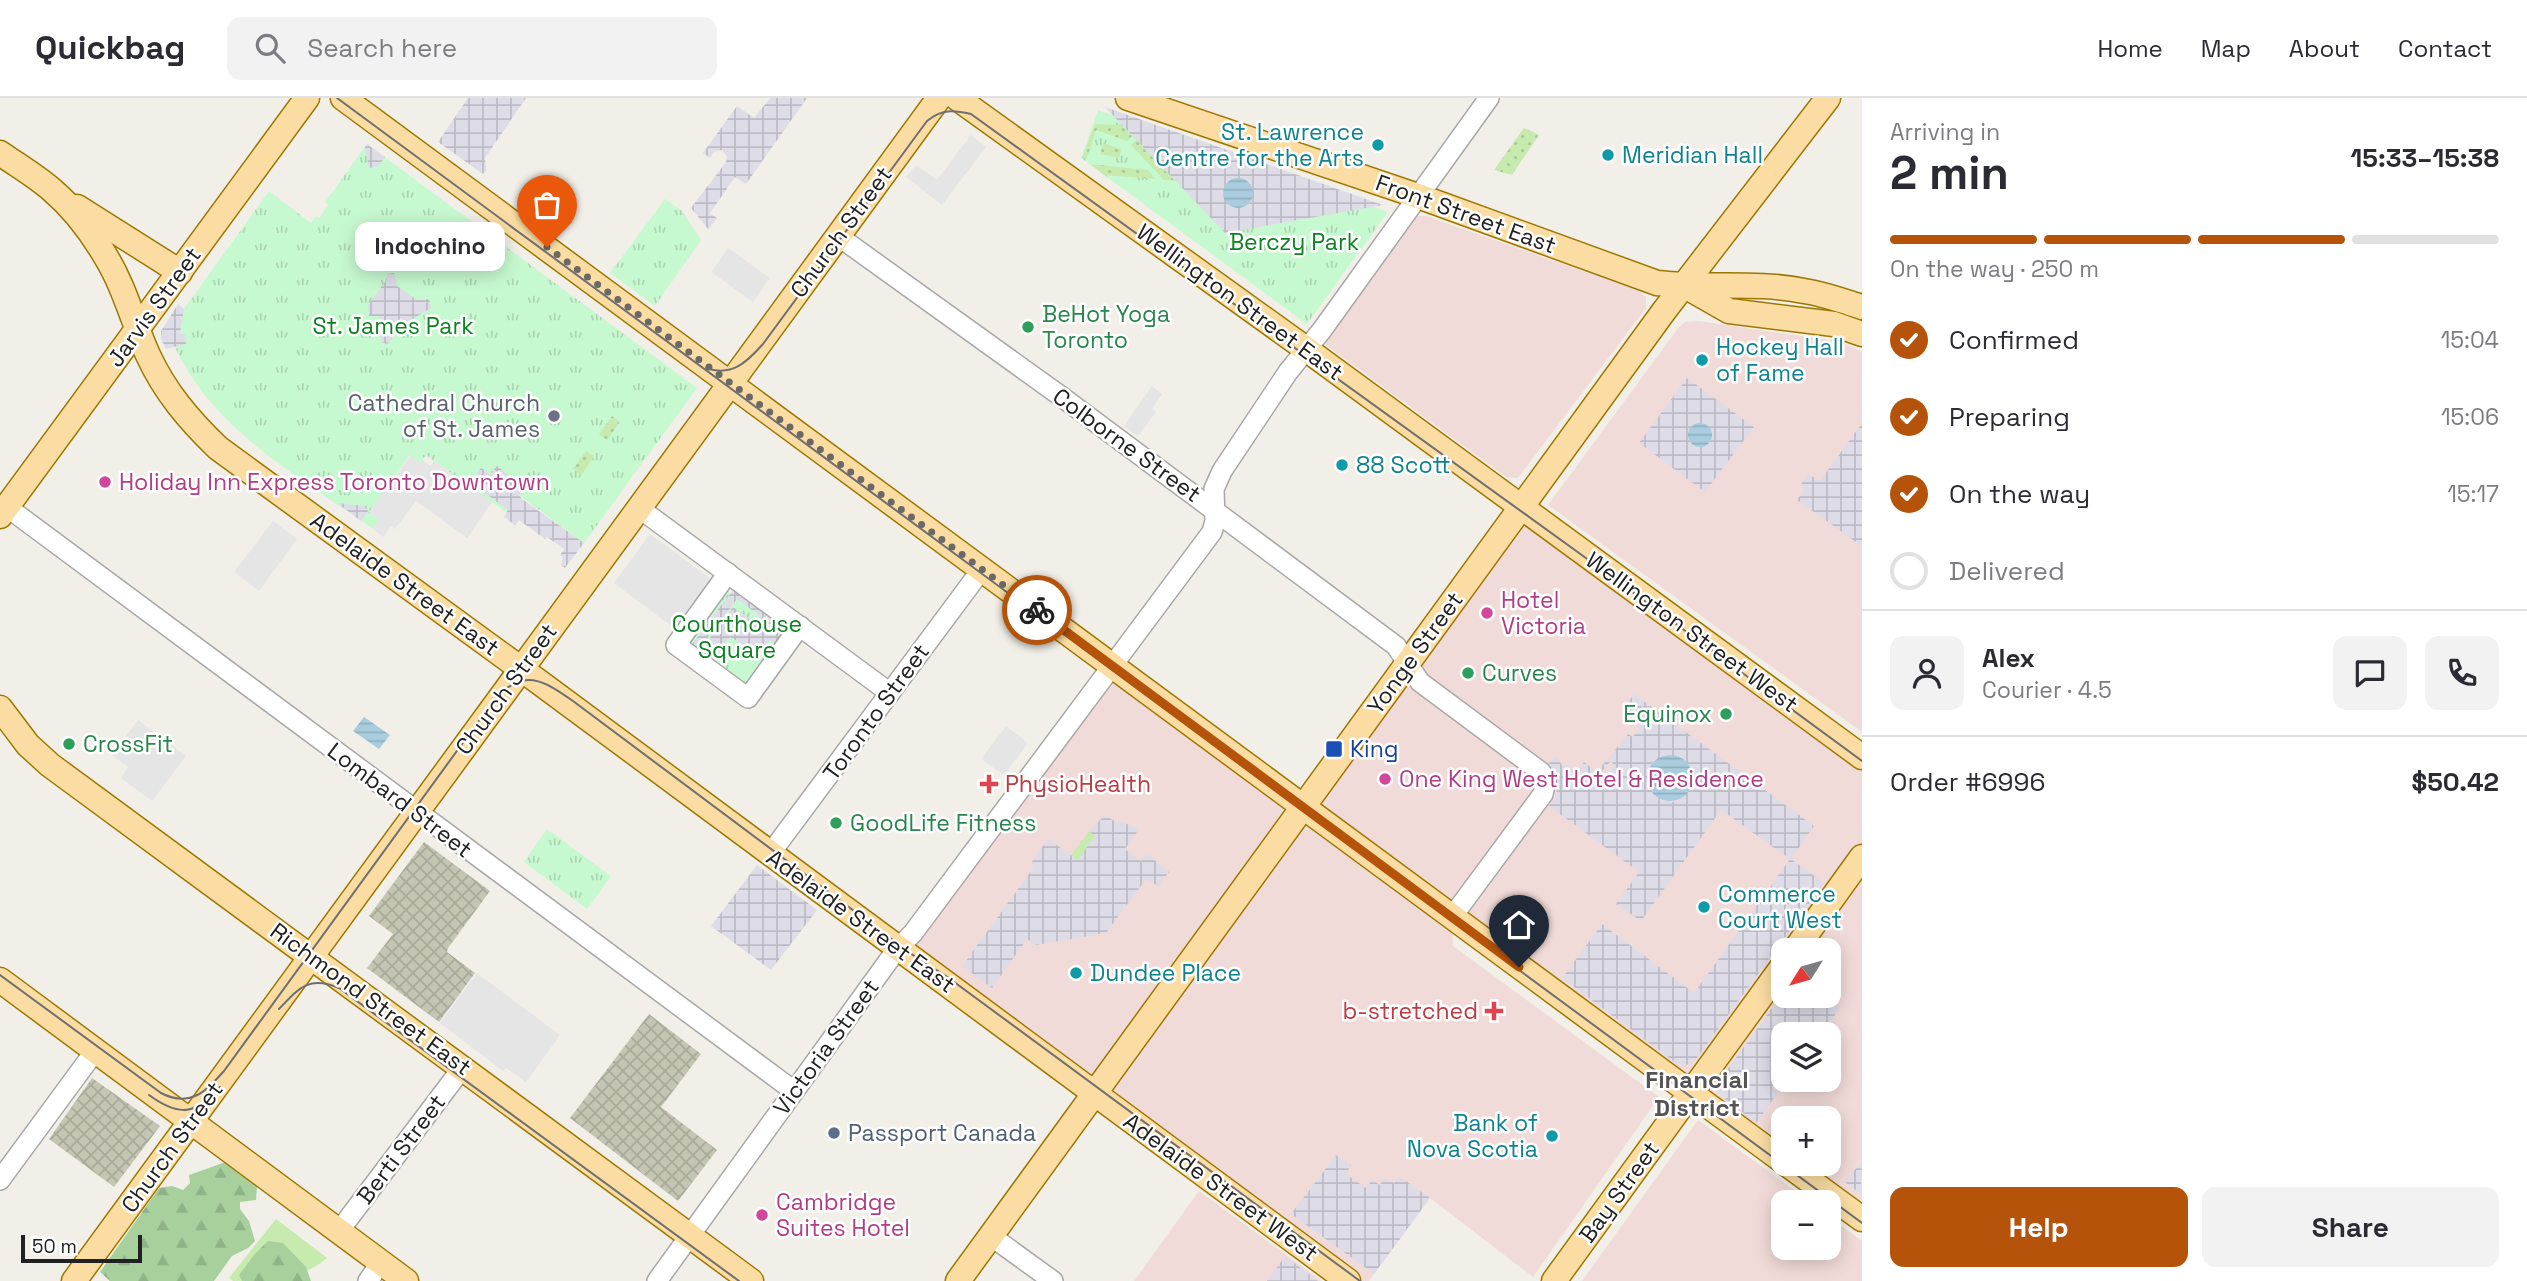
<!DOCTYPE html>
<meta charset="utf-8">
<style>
:root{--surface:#fff;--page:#f2f2f3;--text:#2b2b33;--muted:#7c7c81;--line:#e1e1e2;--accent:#b45309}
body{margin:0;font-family:"Space Grotesk",sans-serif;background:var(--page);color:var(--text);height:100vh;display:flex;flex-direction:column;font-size:26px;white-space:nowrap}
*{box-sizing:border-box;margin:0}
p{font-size:23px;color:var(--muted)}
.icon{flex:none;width:38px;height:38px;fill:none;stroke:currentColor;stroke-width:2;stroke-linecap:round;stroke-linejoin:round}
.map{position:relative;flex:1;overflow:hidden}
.sheet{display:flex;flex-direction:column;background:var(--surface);width:665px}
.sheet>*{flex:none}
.needle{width:46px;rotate:233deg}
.fabs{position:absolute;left:1771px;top:840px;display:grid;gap:14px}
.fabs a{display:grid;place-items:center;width:70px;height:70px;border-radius:14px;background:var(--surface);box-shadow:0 4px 18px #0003;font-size:35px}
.scale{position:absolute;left:21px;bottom:18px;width:121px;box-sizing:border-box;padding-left:7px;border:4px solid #212121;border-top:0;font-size:19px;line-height:24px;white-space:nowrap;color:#212121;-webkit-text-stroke:5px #fff;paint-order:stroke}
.pin{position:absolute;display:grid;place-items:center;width:60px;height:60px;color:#fff;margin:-72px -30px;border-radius:50% 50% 50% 0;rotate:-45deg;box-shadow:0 0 7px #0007}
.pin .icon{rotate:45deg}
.courier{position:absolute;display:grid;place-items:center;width:70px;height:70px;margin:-35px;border:5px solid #b45309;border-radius:50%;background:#fff;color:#222;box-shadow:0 2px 9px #0007}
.bubble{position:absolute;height:49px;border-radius:14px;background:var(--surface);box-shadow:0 4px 18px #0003;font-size:23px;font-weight:700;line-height:49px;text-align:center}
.headline em{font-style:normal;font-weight:700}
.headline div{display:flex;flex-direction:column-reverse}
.headline{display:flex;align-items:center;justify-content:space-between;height:119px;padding:0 28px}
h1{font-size:46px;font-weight:700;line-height:52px}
.bar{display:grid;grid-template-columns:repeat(4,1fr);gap:10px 7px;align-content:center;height:84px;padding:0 28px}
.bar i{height:9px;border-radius:5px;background:var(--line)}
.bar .active{background:var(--accent)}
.bar p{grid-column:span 4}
.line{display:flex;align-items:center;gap:18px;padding:0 28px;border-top:2px solid var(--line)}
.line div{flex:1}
.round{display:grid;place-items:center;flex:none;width:74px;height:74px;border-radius:14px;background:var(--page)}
ol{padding:0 28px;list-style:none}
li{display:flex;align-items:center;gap:21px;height:77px}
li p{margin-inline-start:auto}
li .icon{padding:7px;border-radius:50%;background:var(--accent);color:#fff;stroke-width:4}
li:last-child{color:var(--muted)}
li i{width:38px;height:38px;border:4px solid var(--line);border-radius:50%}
.primary-button{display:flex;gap:14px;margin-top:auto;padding:14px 28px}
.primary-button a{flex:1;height:80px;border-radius:14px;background:var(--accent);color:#fff;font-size:28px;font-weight:700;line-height:80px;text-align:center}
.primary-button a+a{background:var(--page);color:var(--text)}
header{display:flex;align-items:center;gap:42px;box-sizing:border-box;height:98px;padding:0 35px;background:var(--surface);border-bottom:2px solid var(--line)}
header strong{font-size:33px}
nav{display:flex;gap:38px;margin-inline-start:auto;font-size:24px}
.search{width:490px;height:63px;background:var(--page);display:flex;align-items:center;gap:18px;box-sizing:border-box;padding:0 24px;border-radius:14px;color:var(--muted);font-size:26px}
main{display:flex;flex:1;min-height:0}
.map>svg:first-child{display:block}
</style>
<header>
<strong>Quickbag</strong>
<div class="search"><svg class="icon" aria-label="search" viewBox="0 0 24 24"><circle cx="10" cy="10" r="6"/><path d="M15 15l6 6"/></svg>Search here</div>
<nav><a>Home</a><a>Map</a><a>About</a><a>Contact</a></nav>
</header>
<main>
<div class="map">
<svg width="1862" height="1183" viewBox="0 0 1862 1183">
<defs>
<pattern id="construction-cross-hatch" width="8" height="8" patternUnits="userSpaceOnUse" patternTransform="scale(1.75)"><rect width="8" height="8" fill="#c4c6b3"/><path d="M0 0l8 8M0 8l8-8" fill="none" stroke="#a8aa9a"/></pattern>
<pattern id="forest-firs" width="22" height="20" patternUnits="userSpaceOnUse" patternTransform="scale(1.75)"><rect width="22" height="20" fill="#a7d09d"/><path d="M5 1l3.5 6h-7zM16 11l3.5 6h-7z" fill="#8fb287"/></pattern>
<pattern id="park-tufts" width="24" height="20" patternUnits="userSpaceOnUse" patternTransform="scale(1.75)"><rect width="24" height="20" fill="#c7f9d0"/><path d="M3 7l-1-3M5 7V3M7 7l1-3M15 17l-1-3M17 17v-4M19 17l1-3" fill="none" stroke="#abd5b2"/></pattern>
<pattern id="garden-dots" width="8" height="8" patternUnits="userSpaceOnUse" patternTransform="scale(1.75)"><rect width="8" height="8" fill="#c7eaaf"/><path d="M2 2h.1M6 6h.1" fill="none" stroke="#abc896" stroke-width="1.8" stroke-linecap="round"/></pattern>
<pattern id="plaza-grid" width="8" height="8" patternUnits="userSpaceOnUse" patternTransform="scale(1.75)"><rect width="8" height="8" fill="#dddce7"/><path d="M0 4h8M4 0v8" fill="none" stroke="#bdbcc6"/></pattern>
<pattern id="water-rules" width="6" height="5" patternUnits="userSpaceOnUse" patternTransform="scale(1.75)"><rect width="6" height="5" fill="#a9cdde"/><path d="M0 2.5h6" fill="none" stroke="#91b0be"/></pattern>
</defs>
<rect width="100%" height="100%" fill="#f1efe8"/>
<g fill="#f1dbd8" fill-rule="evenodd">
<path d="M1417 118H1426L1637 192 1646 199V210L1518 380 1506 379 1326 247 1325 241Z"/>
<path d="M1699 223 1842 244 1862 254V634L1548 407 1679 229 1685 224Z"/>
<path d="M1522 409 1862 659V1121L1787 1066H1829V1020H1783V1063L1452 820 1453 848 1659 999 1533 1179 1430 1100 1369 1183H1348L901 848 1112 568 1302 709ZM1783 852H1829V898H1783ZM1783 936H1829V982H1783Z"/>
<path d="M1698 1022 1810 1104H1783V1150H1829V1118L1862 1143V1183H1582Z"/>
<path d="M1199 1093 1322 1183H1134Z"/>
</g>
<g fill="url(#construction-cross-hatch)">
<path d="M424 744 490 793 448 850 447 854 475 875 439 924 367 870 393 836 369 818Z"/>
<path d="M649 916 701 956 661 1009 717 1052 678 1103 570 1020Z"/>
<path d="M92 980 160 1028 114 1089 49 1041Z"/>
</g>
<g fill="#c7eaaf">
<path d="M1089 733 1096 738 1078 763 1071 757Z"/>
<path d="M276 1121 327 1160C300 1183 271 1183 233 1183L229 1180Z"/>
</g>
<g fill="url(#forest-firs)">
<path d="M226 1064 243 1069 257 1089 256 1102 240 1104V1111L249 1123 255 1143 248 1150 232 1158 214 1183H110L100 1174 159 1090 172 1088 183 1092 190 1085 189 1077Z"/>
<path d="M268 1143 283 1145 306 1169 311 1183H242L239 1177 254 1157Z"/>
</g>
<g fill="url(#park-tufts)">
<path d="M1098 12 1388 114 1307 226 1081 60Z"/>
<path d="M367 46 697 290 584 445 519 397 507 415 426 357 420 365 409 358 369 414 379 422 373 431C300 379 212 332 174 247L180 236 184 211 269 93 311 125 316 118 319 120 328 107 325 104Z"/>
<path d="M665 101 682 113 701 142 655 208 610 175Z"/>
<path d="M726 492 786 536 749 587 688 543Z"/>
<path d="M547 731 611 778 587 811 524 764Z"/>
</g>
<g fill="url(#garden-dots)">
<path d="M1095 26 1121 27 1132 38 1127 43 1096 32 1087 60H1082Z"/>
<path d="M1524 30 1539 37 1512 77 1494 72Z"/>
<path d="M1136 42 1175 83 1164 82 1131 47Z"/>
<path d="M1103 45 1121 51 1119 60 1100 56Z"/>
<path d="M1090 66 1148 72 1156 81 1104 77Z"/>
<path d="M418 129 431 139 430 144 414 146Z"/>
<path d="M430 148 433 153 424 166 414 150Z"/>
<path d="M451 153 464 163 449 172 447 156Z"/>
<path d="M437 156 442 157 446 172 428 169Z"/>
<path d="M612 318 620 324 607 342 599 336Z"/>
<path d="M586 353 594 359 581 377 573 371Z"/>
</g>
<g fill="#e5e5e5">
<path d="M971 37 986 49 942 107 906 79 916 67 937 82Z"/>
<path d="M728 150 770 180 753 204 711 174Z"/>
<path d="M1152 288 1162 296 1152 311 1156 314 1138 338 1124 328Z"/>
<path d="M410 358 420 365 422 362 431 368 434 363 492 404 467 440 416 403 395 431 391 428 383 439 373 431 379 422 369 414Z"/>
<path d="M273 423 297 441 259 493 234 474Z"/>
<path d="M650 436 711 481 674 530 614 485Z"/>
<path d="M138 622 186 658 152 703 121 680 128 669 112 657Z"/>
<path d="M1006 628 1028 645 1004 677 981 661Z"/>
<path d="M477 875 560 937 526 984 506 970 503 973 440 925Z"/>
</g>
<g fill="url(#plaza-grid)" fill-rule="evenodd">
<path d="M468 0H526L485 60 486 72 483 76 438 44Z"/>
<path d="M770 0H807L746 86 735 79 710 115 717 120 708 131 691 110 726 64 727 59 722 52 714 54 710 60 703 55 737 8 754 20Z"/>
<path d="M1105 9 1383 107 1225 135ZM1239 80 1248 84 1251 103 1244 109 1224 90 1230 82Z"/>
<path d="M367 46 385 59 378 68 369 70 365 49Z"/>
<path d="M442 131 452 136 455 145 451 153 442 157 433 153 430 144 434 135Z"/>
<path d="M394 175 397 188 417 202 429 201 431 210 406 225 387 246 381 244 382 223 378 218H369L368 207 387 181V176Z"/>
<path d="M178 206 184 211 180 236H185L186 246 166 251 162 243 161 233Z"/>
<path d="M1687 280 1754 329 1705 394 1639 345Z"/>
<path d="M1862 325V445L1860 447 1797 402 1804 392 1800 388 1808 376 1820 383Z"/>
<path d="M497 368 525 389 519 397 522 401 584 445 565 470 561 467 563 459 560 457 564 451 547 439 545 441 519 422 515 427 504 419 508 412 470 384 481 370 490 376Z"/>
<path d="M337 405 364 408 368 413 361 423Z"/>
<path d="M734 491 789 532 777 547 770 542 763 549 749 550 730 539 720 551 708 543 716 531 715 530 697 554 690 549 708 525 703 520 707 516 712 519ZM737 501 760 518 755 525 733 509 719 525Z"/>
<path d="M1634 596 1814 728 1791 761 1824 785 1697 960 1685 968H1680L1562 880 1602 826 1694 895 1790 761 1721 712 1641 823 1616 806 1639 774 1549 708 1556 699 1557 687 1549 665 1556 658 1562 667 1568 668 1577 674 1584 664 1597 674 1628 636 1633 639 1640 629 1621 614ZM1665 657 1680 659V702L1672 704 1664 703 1647 680 1652 665ZM1614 660 1605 692 1593 683Z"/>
<path d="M1105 717 1116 724H1122L1139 731 1125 751 1141 763 1147 756 1169 774 1158 788 1146 781 1106 835 1036 847 1027 841 992 890 962 868 1034 769 1031 765 1048 741 1078 762 1095 738 1089 733Z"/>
<path d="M757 767 817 812 771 872 711 828Z"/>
<path d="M1783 895V898H1823L1840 910 1821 936H1783V982H1787L1756 1025 1723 999 1717 990 1719 983Z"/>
<path d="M1336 1057 1351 1067 1346 1076 1366 1090 1372 1082 1380 1087 1385 1080 1394 1085 1399 1078 1430 1100 1374 1176 1291 1116Z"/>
<path d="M1862 1063 1861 1088 1862 1097 1845 1084Z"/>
<path d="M1285 1158 1318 1183H1267Z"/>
</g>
<g fill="url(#water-rules)">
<circle cx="1238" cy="95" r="15"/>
<circle cx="1700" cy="337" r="12"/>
<path d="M364 619 390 637 379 651 353 633Z"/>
<circle cx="1670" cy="680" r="23"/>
</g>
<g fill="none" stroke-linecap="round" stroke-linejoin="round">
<defs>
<g id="minor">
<path d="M838 138 1062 299 1396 548 1420 584 1541 674 1546 683 1543 696 1452 819"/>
<path d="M7 409 794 993"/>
<path d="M639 410 890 595"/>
<path d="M728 475 676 547 748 600 800 528"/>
<path d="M770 756 982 471"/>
<path d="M0 1082 95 953"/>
<path d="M339 1133 463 969"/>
<path d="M991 1138 1053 1183"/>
<path d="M368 1183 381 1164"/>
<path d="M657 1183 897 851 913 835 1212 434 1215 423 1214 391 1222 373 1288 274 1322 232 1489 0"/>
</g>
<g id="major">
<path d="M343 0 1783 1063"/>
<path d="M957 0 1306 251 1862 659"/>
<path d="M1128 0 1418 98 1657 185C1706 191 1756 183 1804 193 1824 196 1843 203 1862 209"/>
<path d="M0 55C17 67 36 78 52 92 73 110 92 135 106 159 125 190 133 224 148 257 165 294 189 322 218 350L539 584 1348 1183"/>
<path d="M77 109 180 174"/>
<path d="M1685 188 1729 213 1834 226 1862 236"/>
<path d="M0 418 307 0"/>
<path d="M0 610 28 647 50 667 751 1183"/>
<path d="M1795 852 1862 759"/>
<path d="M0 882 406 1183"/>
<path d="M1787 1066 1862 1121"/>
<path d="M74 1183 939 0"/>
<path d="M958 1183 1664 213 1828 0"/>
<path d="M1554 1183 1783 868"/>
</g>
</defs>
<use href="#minor" stroke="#a8a8a8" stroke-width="22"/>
<use href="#major" stroke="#9d7801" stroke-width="27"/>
<use href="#minor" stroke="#fff" stroke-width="19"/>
<use href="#major" stroke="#fbdda3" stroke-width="24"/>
<g stroke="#6f6f6f" stroke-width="2">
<path d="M337 0 1862 1125"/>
<path d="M706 270C732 279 747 264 763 246L927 23C942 11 953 12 971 16L1608 476 1862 663"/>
<path d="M0 877 161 995C190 1010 205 994 224 973L494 602C523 569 543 582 573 603L917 860 946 878 1360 1183"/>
<path d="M279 911C299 890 309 877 339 890L739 1183"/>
<path d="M149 997C179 1019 196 1017 220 989"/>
</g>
</g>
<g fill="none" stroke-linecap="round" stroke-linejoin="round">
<path stroke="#6a6967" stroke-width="7" stroke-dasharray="0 12.6" d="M547 149 1037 512"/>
<path stroke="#b45309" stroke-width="9" d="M1037 512 1519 869"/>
</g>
<g fill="#0f9aa8" stroke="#fff" stroke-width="2.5">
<circle cx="1378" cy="47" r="7"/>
<circle cx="1608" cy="57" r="7"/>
<circle cx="1702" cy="262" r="7"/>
<circle cx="1342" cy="367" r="7"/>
<circle cx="1704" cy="809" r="7"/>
<circle cx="1076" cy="875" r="7"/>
<circle cx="1552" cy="1038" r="7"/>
</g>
<g fill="#2e9e5b" stroke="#fff" stroke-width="2.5">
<circle cx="1028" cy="229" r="7"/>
<circle cx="1468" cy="575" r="7"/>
<circle cx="1726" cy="616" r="7"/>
<circle cx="69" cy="646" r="7"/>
<circle cx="836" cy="725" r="7"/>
</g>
<circle fill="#6b7280" stroke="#fff" stroke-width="2.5" cx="554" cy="318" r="7"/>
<g fill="#d1479c" stroke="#fff" stroke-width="2.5">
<circle cx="105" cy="384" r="7"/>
<circle cx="1487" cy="515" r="7"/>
<circle cx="1385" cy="681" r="7"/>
<circle cx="762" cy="1117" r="7"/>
</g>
<rect fill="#1a4fb4" stroke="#fff" stroke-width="2.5" x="1325" y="642" width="18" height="18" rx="3.5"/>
<g fill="#e0444e" stroke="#fff" stroke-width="2.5">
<path d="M985.5 675.5h7v7h7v7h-7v7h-7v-7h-7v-7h7z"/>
<path d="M1490.5 902.5h7v7h7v7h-7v7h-7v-7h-7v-7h7z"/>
</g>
<circle fill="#5c6f8a" stroke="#fff" stroke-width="2.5" cx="834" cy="1035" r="7"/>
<g text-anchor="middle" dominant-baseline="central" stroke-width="5" stroke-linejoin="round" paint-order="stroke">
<g font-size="23" fill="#0d838f" stroke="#fff" text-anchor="start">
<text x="1364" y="34" text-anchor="end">St. Lawrence<tspan x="1364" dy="26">Centre for the Arts</tspan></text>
<text x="1622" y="57">Meridian Hall</text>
<text x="1716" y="249">Hockey Hall<tspan x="1716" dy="26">of Fame</tspan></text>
<text x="1356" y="367">88 Scott</text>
<text x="1718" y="796">Commerce<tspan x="1718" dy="26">Court West</tspan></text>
<text x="1090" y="875">Dundee Place</text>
<text x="1538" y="1025" text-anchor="end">Bank of<tspan x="1538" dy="26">Nova Scotia</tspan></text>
</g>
<g font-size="23" fill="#212121" stroke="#fff">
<text transform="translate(1466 116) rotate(20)">Front Street East</text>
<text transform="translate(841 134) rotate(-54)">Church Street</text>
<text transform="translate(1240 204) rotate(36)">Wellington Street East</text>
<text transform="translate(154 209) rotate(-54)">Jarvis Street</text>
<text transform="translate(1127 347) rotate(36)">Colborne Street</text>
<text transform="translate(405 486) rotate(36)">Adelaide Street East</text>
<text transform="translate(1692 534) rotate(36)">Wellington Street West</text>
<text transform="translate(1415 555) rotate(-54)">Yonge Street</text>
<text transform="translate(506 591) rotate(-54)">Church Street</text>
<text transform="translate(876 614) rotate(-54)">Toronto Street</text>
<text transform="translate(400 702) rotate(37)">Lombard Street</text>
<text transform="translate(861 823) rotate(36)">Adelaide Street East</text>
<text transform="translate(371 901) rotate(36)">Richmond Street East</text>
<text transform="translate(826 949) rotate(-54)">Victoria Street</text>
<text transform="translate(172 1049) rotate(-54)">Church Street</text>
<text transform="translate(401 1051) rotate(-53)">Berti Street</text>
<text transform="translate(1221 1089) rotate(36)">Adelaide Street West</text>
<text transform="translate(1619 1094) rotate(-54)">Bay Street</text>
</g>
<g font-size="23" fill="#0d8221" stroke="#fff">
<text x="1294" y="144">Berczy Park</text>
<text x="393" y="228">St. James Park</text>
<text x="737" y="526">Courthouse<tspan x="737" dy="26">Square</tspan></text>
</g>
<g font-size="23" fill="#27864d" stroke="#fff" text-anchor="start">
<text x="1042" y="216">BeHot Yoga<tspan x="1042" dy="26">Toronto</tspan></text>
<text x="1482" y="575">Curves</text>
<text x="1712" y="616" text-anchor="end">Equinox</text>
<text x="83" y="646">CrossFit</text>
<text x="850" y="725">GoodLife Fitness</text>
</g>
<g font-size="23" fill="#5b616d" stroke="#fff" text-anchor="end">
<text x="540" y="305">Cathedral Church<tspan x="540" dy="26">of St. James</tspan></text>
</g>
<g font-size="23" fill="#b23c85" stroke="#fff" text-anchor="start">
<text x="119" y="384">Holiday Inn Express Toronto Downtown</text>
<text x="1501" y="502">Hotel<tspan x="1501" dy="26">Victoria</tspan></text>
<text x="1399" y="681">One King West Hotel &amp; Residence</text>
<text x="776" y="1104">Cambridge<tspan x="776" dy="26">Suites Hotel</tspan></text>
</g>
<g font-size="23" fill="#164399" stroke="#fff" text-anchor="start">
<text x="1350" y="651">King</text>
</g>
<g font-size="23" fill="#be3a42" stroke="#fff" text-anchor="start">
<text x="1005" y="686">PhysioHealth</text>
<text x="1478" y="913" text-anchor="end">b-stretched</text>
</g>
<g font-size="23" fill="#4e5e75" stroke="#fff" text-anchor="start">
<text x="848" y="1035">Passport Canada</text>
</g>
<g font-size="24" font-weight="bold" fill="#545454" stroke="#fff">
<text x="1697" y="981">Financial<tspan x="1697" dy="28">District</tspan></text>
</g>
</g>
</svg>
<div class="fabs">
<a><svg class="needle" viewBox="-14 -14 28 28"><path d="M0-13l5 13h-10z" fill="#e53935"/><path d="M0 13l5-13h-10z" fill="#7c7c81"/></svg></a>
<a><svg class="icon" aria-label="layers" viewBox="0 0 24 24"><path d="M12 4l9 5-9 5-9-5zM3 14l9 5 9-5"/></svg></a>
<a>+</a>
<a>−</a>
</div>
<div class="scale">50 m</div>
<div class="pin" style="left:547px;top:149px;background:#ea580c"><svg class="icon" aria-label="bag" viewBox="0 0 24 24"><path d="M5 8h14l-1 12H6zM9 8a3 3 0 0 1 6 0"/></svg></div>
<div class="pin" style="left:1519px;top:869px;background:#1f2937"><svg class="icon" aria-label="home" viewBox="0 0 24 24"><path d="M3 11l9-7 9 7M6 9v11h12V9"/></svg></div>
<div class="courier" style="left:1037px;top:512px"><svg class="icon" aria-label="bike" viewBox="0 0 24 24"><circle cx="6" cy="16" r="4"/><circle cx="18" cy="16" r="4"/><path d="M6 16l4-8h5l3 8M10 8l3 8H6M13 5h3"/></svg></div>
<div class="bubble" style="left:355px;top:124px;width:150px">Indochino</div>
</div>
<section class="sheet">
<div class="headline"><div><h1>2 min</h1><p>Arriving in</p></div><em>15:33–15:38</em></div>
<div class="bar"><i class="active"></i><i class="active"></i><i class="active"></i><i></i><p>On the way · 250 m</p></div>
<ol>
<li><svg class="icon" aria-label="check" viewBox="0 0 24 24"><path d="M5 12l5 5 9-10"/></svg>Confirmed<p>15:04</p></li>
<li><svg class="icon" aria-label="check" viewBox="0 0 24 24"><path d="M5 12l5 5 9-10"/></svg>Preparing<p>15:06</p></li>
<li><svg class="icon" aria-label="check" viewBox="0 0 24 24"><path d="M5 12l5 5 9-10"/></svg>On the way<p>15:17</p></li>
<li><i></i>Delivered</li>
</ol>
<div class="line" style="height:126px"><a class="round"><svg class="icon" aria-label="person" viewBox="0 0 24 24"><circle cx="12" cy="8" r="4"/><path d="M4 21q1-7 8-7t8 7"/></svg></a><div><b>Alex</b><p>Courier · 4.5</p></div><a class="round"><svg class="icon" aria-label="chat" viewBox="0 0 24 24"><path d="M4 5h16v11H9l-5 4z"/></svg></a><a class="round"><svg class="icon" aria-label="phone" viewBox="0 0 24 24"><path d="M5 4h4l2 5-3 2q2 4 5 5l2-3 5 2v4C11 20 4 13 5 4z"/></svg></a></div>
<div class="line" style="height:91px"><div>Order #6996</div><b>$50.42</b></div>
<div class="primary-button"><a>Help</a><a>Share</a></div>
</section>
</main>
